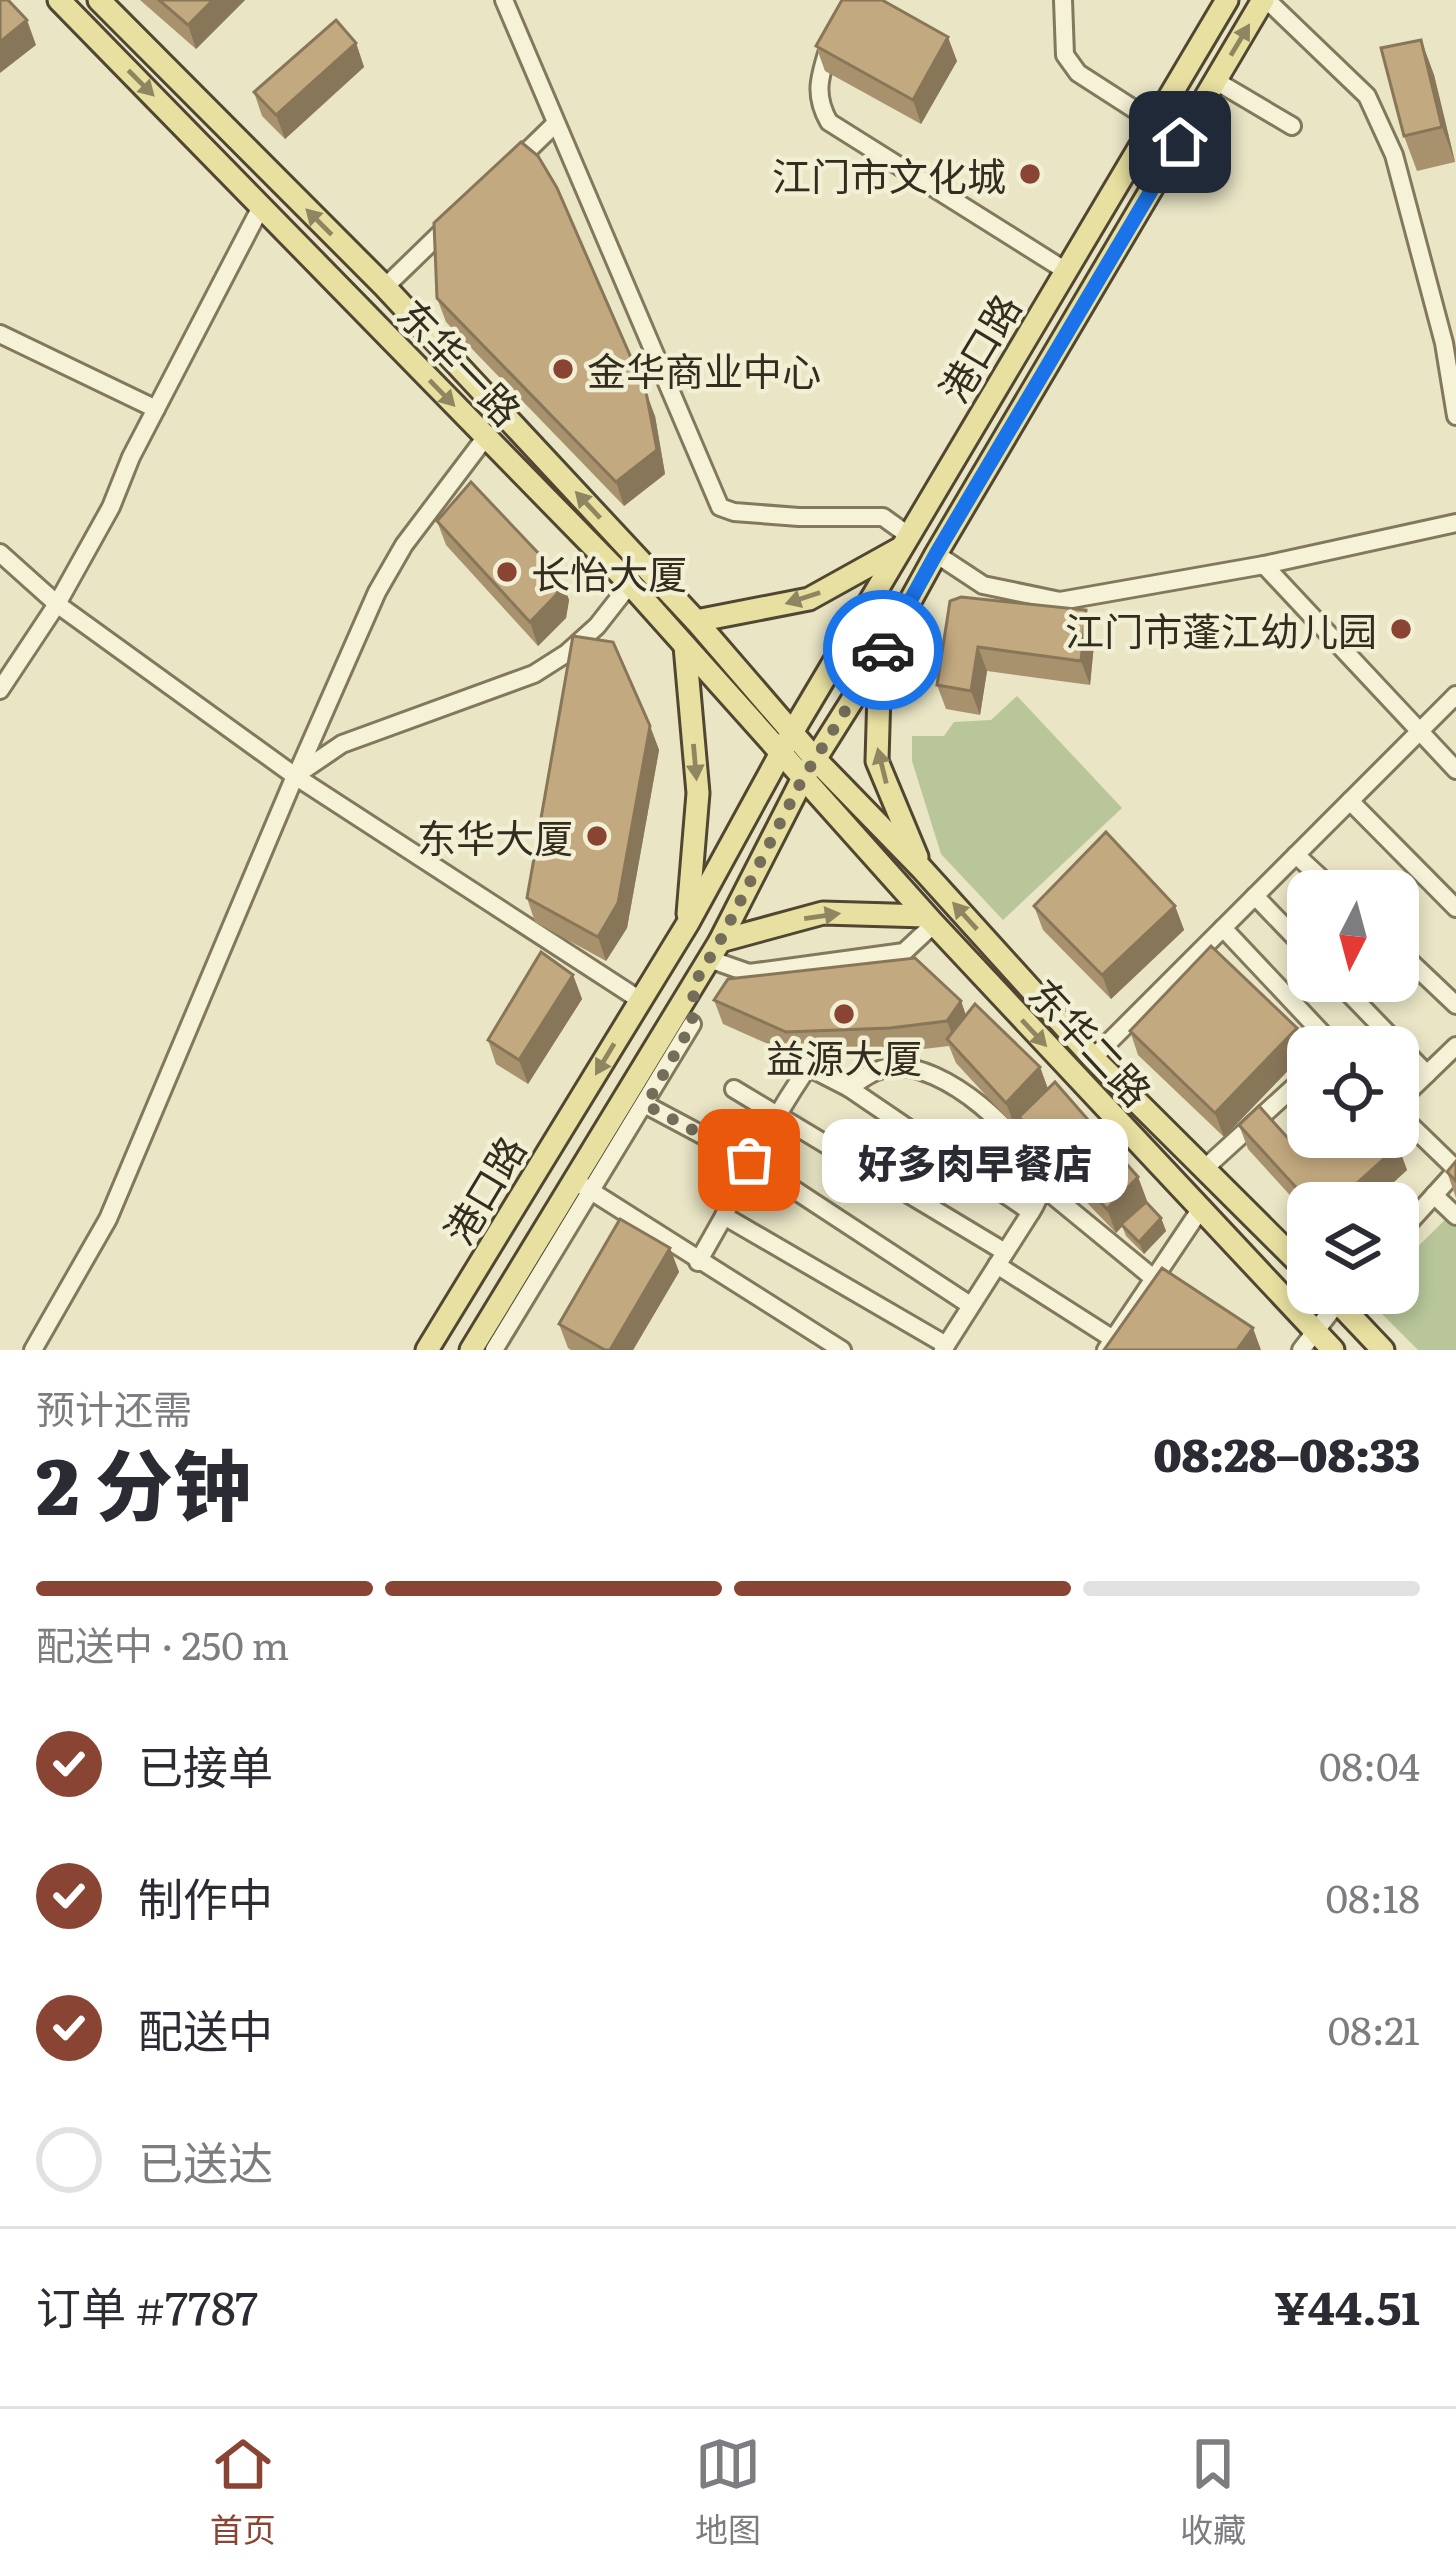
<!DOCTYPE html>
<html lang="zh">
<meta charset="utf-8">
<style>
:root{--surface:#fff;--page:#f2f2f3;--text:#2b2b33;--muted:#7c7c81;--line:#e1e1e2;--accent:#8a4434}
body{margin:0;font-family:Literata,"Noto Sans SC",serif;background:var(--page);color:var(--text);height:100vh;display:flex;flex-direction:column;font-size:45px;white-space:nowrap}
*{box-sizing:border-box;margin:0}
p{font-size:39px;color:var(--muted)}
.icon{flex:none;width:66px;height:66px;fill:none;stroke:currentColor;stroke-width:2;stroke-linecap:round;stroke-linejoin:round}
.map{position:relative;height:1350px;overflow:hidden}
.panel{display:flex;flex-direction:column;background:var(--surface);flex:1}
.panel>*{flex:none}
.needle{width:78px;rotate:186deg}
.fabs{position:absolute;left:1287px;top:870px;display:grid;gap:24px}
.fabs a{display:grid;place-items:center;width:132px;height:132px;border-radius:24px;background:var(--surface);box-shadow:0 6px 18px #0003;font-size:60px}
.pin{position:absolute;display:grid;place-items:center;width:102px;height:102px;color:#fff;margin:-51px;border-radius:24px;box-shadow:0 6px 18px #0006}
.courier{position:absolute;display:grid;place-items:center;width:120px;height:120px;margin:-60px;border:9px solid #1a73e8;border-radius:50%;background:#fff;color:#222;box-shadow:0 3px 15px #0007}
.bubble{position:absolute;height:84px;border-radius:24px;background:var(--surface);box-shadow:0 6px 18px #0003;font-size:39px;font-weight:800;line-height:84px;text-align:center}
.overview em{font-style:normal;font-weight:800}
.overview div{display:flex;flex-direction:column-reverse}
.overview{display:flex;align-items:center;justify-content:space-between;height:204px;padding:0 36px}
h1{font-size:78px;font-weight:800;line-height:90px}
.bar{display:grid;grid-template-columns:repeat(4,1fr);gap:18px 12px;align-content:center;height:144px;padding:0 36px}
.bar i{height:15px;border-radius:9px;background:var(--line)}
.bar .selected{background:var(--accent)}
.bar p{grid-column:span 4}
.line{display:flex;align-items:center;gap:30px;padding:0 36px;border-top:3px solid var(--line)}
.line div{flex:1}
ol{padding:0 36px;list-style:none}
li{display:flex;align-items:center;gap:36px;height:132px}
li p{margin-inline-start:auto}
li .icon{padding:12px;border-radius:50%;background:var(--accent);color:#fff;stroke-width:4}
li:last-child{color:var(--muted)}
li i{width:66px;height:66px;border:6px solid var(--line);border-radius:50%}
.dock{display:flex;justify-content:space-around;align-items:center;height:168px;border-top:3px solid var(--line);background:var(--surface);font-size:33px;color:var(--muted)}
.dock a{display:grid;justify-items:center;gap:6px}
.dock .selected{color:var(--accent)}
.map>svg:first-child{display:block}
</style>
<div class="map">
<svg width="1456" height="1350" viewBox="0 0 1456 1350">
<rect width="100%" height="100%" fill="#e9e5c5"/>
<g fill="#b8c69a">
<path d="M1017 696 1122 808 1003 920 941 854 912 761V736H944L954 722 991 720Z"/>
<path d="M1450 1215 1456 1222V1350H1418L1366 1298 1371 1293H1398V1266Z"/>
</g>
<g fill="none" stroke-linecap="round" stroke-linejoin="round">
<defs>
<g id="minor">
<path d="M504 0 720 507 734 512 799 517H883L908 535"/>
<path d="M1063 0 1065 55 1078 73 1154 122"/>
<path d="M1267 0 1367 96 1394 155 1444 343 1456 416"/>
<path d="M829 47C820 76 813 94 829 122L1066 271"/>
<path d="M1216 81 1292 126"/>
<path d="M517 161 555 124"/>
<path d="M385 287 450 224"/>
<path d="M0 334 156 409"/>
<path d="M0 553 57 604 295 776 640 1000"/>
<path d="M936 554 983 585 1060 601 1264 565 1456 523"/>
<path d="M1264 565 1456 770"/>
<path d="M0 690 57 604 111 507 131 457 262 205"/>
<path d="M296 776 377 592 404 545 485 438"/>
<path d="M1350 801 1456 908"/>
<path d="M1296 855 1335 891"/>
<path d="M1255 896 1308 951"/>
<path d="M1223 928 1335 1047"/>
<path d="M1398 950 1456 1005"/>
<path d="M709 959 749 973 904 952 934 924"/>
<path d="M1337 981 1427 1074"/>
<path d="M1093 1058 1456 695"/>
<path d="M849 1088C862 1079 875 1069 891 1067 942 1061 1030 1136 1039 1185 1041 1195 1036 1204 1031 1212L943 1350"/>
<path d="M734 1089 1005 1252"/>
<path d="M1398 1102 1456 1046"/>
<path d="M646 1105 749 1160 970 1305"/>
<path d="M1398 1113 1456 1169"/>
<path d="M1204 1169 1308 1074"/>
<path d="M580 1184 842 1350"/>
<path d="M1039 1184 1152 1277"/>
<path d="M1434 1195 1456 1216"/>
<path d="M1398 1235 1456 1171"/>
<path d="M698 1262 724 1216"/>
<path d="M997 1265 1113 1339"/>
<path d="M946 1345 724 1216C748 1163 776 1115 808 1067L849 1088 1031 1212"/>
<path d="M33 1350 108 1219 295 776 342 744 534 674 567 653 597 626 630 584"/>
<path d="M494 1350 692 1024"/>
<path d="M1106 1350 1202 1207"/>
<path d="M1301 1350 1345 1293"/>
</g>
<g id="major">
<path d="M59 0 630 584 934 924 1333 1350"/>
<path d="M99 0 385 287 696 621 815 759 922 869 1093 1058 1308 1272"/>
<path d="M696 621 809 599 899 549"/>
<path d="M685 646 698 793 688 914"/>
<path d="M880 657 877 761 917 857"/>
<path d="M720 941 823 913 926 916"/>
<path d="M1329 1293 1383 1350"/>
<path d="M427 1350 688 923 793 731 1227 0"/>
<path d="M471 1350 720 941 802 780 880 656 936 554 1263 0"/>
</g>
</defs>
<use href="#minor" stroke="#82785d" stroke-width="22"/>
<use href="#major" stroke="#504631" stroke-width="27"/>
<use href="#minor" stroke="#f5f2d7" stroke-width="16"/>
<use href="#major" stroke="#e8e0a1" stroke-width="21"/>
</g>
<g fill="#a8916d">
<path d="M140 0H245L196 49Z"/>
<path d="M1421 40 1434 75 1455 162 1417 171 1404 136Z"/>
<path d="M356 43 364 67 285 139 262 116 254 92Z"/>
<path d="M816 46 957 61 921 124 825 71Z"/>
<path d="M437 298 655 416 665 474 624 506 446 322Z"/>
<path d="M437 521 560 576 569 600 566 618 538 646 446 545Z"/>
<path d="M950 601 1086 610 1095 634 1090 685 987 671 980 715 946 709 937 685Z"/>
<path d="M650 726 659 750 627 928 606 961 535 922 527 898Z"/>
<path d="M1034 906H1175L1184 930 1111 999 1043 930Z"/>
<path d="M573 975 582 999 528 1084 496 1064 488 1040Z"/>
<path d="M714 1000 961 1001 966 1015 1040 1067 1048 1089 1138 1177 1147 1201 1142 1206 1161 1218 1166 1231 1144 1254 1126 1236 1122 1226 1116 1233 1028 1141 1020 1121 1015 1127 956 1063 949 1046 898 1052 795 1056 723 1024Z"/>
<path d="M1297 1028 1306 1052 1224 1137 1138 1055 1130 1031Z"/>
<path d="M1308 1072V1104L1299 1080Z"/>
<path d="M1239 1125 1296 1147 1343 1149 1347 1146 1338 1137H1390L1398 1146 1407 1170 1371 1203H1308V1215L1248 1149Z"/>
<path d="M1456 1161V1198L1447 1172Z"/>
<path d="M670 1248 679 1272 633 1350H571L568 1348 559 1324Z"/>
</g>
<g fill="#887659">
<path d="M213 0H245L196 49 188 25Z"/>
<path d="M27 20 36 45 0 73V42Z"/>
<path d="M948 37 957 61 921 124 913 100Z"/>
<path d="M1421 40 1434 75 1455 162 1442 127Z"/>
<path d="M356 43 364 67 285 139 276 115Z"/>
<path d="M646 392 655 416 665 474 624 506 616 482Z"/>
<path d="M560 576 569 600 566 618 538 646 530 622Z"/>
<path d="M1086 610 1095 634 1090 685 1081 661Z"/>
<path d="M978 647 987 671 980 715 971 691Z"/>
<path d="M650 726 659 750 627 928 606 961 598 937Z"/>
<path d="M1175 906 1184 930 1111 999 1102 975Z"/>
<path d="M573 975 582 999 528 1084 519 1060Z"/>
<path d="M961 1001 969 1025 956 1045 947 1021Z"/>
<path d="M1297 1028 1306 1052 1224 1137 1215 1113Z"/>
<path d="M1040 1067 1049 1092 1019 1117 1020 1121 1015 1127 1006 1103Z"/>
<path d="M1398 1146 1407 1170 1371 1203H1350L1346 1193Z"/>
<path d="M1138 1177 1147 1201 1116 1233 1107 1209Z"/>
<path d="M1161 1218 1166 1231 1144 1254 1139 1242Z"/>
<path d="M670 1248 679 1272 633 1350H610Z"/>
<path d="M1253 1328 1261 1350H1237Z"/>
</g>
<g fill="#c3a97f" stroke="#887659" stroke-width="3">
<path d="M0 0H8L27 20 0 42Z"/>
<path d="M159 0H213L188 25Z"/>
<path d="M842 0H882L948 37 913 100 816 46Z"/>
<path d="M336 20 356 43 276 115 254 92Z"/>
<path d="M1421 40 1442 127 1404 136 1381 48Z"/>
<path d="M521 142 538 156 557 188 646 392 657 450 616 482 437 298 434 223Z"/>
<path d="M471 482 560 576 557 594 530 622 437 521Z"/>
<path d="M961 597 1086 610 1081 661 978 647 971 691 937 685 950 601Z"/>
<path d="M573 636 613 642 650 726 618 903 598 937 527 898Z"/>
<path d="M1106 832 1175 906 1102 975 1034 906Z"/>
<path d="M1211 946 1297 1028 1215 1113 1130 1031Z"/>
<path d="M541 952 573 975 519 1060 488 1040Z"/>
<path d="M915 958 961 1001 947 1021 890 1028 786 1032 714 1000 728 979Z"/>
<path d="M975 1004 1040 1067 1006 1103 947 1039Z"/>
<path d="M1308 1072V1090L1299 1080Z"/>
<path d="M1055 1082 1138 1177 1107 1209 1019 1117Z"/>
<path d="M1259 1106 1296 1147 1343 1149 1354 1140 1351 1137H1390L1398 1146 1346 1193 1303 1195 1239 1125Z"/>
<path d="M1456 1161V1181L1447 1172Z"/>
<path d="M1146 1202 1161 1218 1139 1242 1121 1224Z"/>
<path d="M620 1219 670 1248 610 1350H605L559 1324Z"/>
<path d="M1162 1268 1253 1328 1237 1350H1104Z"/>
</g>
<defs><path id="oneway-solid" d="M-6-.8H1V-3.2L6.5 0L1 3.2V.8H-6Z" transform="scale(3)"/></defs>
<g fill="#8e8660">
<use href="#oneway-solid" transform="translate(1240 40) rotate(-59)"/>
<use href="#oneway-solid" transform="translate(141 83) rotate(45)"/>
<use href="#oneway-solid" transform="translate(319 222) rotate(-135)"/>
<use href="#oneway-solid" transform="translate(442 393) rotate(46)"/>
<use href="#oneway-solid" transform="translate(588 505) rotate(-133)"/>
<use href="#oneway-solid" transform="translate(803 598) rotate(162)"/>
<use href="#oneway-solid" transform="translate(695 762) rotate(85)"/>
<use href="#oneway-solid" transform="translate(882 766) rotate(-104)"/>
<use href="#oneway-solid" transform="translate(822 916) rotate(-8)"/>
<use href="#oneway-solid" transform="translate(965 916) rotate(-132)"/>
<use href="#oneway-solid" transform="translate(1034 1033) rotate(47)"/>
<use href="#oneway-solid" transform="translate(605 1059) rotate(121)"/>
</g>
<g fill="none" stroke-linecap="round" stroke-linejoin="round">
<path stroke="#736d59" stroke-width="12" stroke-dasharray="0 21.6" d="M749 1160 646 1105 692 1024 694 984 720 941 802 780 883 650"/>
<path stroke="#1a73e8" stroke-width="15" d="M883 650 936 554 1180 142"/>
</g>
<g fill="#8a4434" stroke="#f1efd4" stroke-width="4.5">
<circle cx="1030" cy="174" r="12"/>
<circle cx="563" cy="369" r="12"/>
<circle cx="507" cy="572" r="12"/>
<circle cx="1401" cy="629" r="12"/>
<circle cx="597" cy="836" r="12"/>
<circle cx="844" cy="1014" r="12"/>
</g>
<g text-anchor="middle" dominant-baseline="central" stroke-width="9" stroke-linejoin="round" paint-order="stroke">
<g font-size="39" fill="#342d1f" stroke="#f1efd4" text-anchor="end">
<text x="1006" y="174">江门市文化城</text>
<text x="587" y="369" text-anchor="start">金华商业中心</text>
<text x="531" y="572" text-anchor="start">长怡大厦</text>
<text x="1377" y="629">江门市蓬江幼儿园</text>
<text x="573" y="836">东华大厦</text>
<text x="844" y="1056" text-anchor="middle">益源大厦</text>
</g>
<g font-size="39" fill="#342d1f" stroke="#f1efd4">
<text transform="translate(978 347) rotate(-59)">港口路</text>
<text transform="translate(461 361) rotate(46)">东华一路</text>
<text transform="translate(1092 1041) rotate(47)">东华二路</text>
<text transform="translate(483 1189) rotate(-59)">港口路</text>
</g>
</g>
</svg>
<div class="fabs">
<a><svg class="needle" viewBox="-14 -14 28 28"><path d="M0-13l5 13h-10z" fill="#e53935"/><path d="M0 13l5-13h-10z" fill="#7c7c81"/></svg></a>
<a><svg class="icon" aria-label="locate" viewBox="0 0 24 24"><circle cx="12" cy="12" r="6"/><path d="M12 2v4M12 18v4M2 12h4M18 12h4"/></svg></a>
<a><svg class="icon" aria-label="layers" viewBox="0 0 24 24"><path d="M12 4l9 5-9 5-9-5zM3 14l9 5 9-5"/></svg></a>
</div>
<div class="pin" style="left:749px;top:1160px;background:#ea580c"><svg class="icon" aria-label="bag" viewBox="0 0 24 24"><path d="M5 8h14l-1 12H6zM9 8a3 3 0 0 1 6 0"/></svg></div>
<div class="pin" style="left:1180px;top:142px;background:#1f2937"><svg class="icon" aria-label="home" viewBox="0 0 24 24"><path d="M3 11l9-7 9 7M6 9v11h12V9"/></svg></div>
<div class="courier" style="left:883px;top:650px"><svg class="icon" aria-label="car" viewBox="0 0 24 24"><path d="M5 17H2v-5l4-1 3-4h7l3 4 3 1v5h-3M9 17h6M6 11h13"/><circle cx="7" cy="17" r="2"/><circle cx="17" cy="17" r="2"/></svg></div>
<div class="bubble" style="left:822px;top:1119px;width:306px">好多肉早餐店</div>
</div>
<section class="panel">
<div class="overview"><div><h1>2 分钟</h1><p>预计还需</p></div><em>08:28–08:33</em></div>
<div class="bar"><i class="selected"></i><i class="selected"></i><i class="selected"></i><i></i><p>配送中 · 250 m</p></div>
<ol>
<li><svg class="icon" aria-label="check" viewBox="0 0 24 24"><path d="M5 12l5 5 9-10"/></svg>已接单<p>08:04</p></li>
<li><svg class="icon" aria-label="check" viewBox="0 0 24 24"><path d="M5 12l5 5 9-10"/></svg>制作中<p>08:18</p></li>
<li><svg class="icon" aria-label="check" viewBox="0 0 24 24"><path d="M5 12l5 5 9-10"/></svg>配送中<p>08:21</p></li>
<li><i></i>已送达</li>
</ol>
<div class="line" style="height:156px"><div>订单 #7787</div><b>¥44.51</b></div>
</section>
<nav class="dock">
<a class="selected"><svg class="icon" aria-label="home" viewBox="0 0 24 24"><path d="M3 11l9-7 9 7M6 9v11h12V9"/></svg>首页</a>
<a><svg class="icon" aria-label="map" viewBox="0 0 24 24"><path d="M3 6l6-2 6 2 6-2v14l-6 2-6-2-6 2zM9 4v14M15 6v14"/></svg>地图</a>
<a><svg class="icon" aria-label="saved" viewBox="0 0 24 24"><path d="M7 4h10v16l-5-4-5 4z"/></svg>收藏</a>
</nav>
